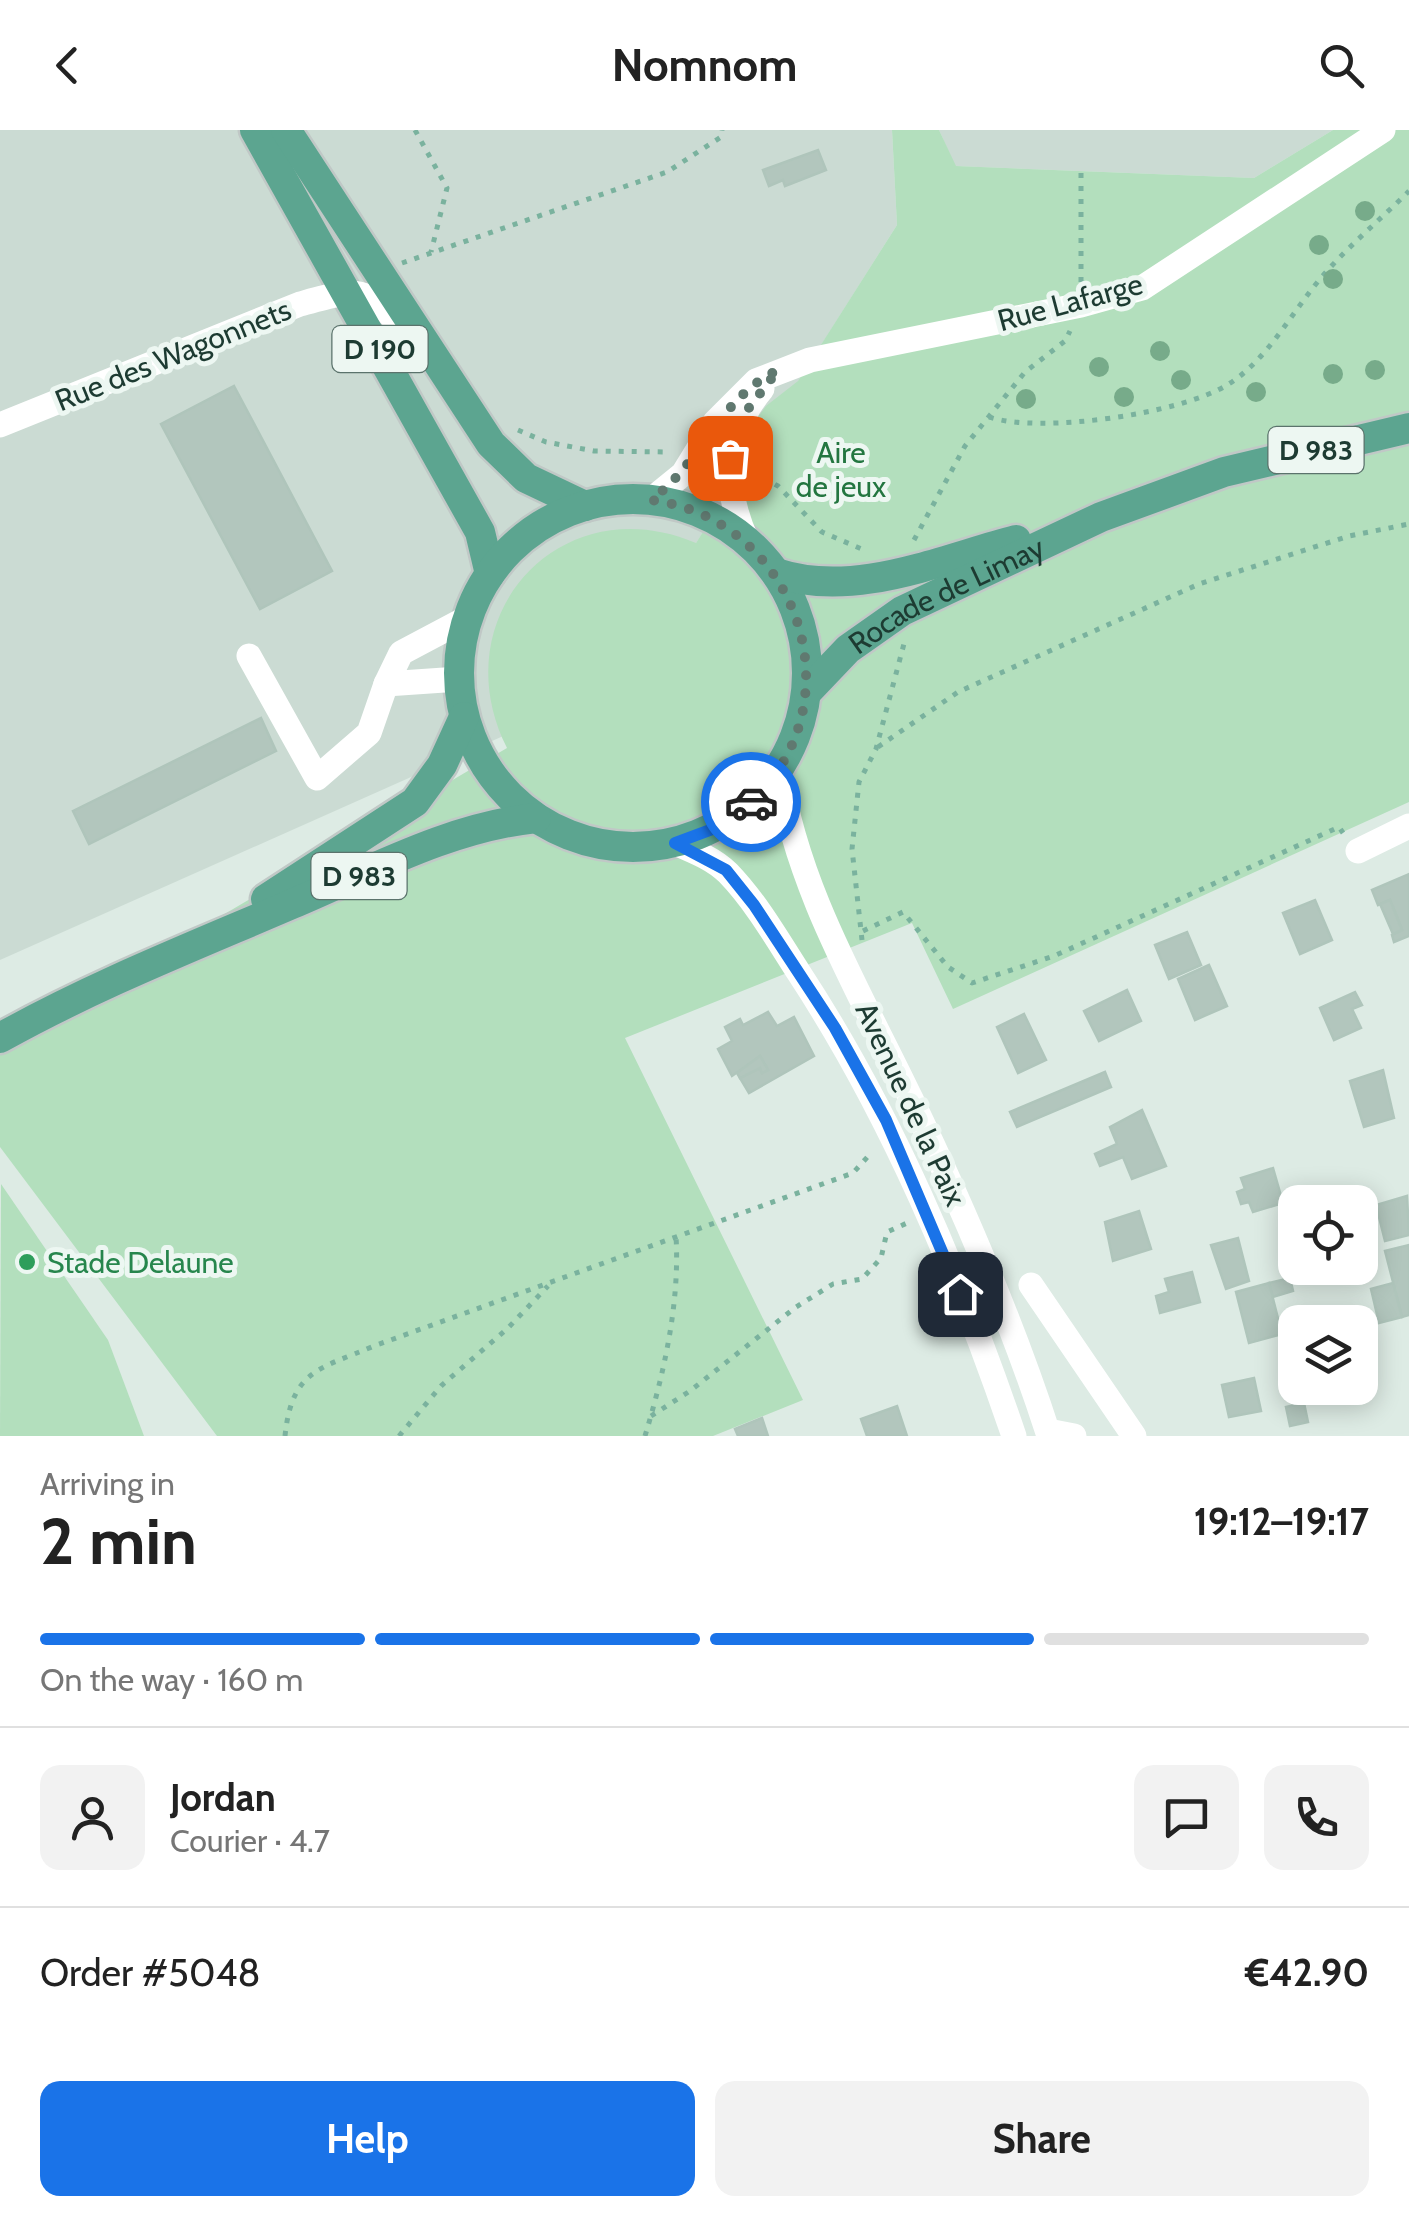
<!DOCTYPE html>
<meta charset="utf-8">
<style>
:root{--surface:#fff;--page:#f2f2f2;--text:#222;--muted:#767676;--line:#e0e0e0;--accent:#1a73e8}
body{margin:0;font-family:Cabin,sans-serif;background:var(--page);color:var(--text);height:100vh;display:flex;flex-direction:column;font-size:38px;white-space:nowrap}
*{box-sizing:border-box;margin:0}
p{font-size:32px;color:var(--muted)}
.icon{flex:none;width:55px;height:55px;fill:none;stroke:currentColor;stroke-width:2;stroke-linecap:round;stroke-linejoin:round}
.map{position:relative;height:1306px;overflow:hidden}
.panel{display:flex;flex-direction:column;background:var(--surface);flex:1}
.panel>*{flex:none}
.fabs{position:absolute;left:1278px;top:1055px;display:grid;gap:20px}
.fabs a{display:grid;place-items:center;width:100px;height:100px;border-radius:20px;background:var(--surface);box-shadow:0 5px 25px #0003;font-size:50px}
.pin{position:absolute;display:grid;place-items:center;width:85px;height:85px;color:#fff;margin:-42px;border-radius:20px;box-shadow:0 5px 15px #0006}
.courier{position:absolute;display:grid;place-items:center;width:100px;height:100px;margin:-50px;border:8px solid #1a73e8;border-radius:50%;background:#fff;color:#222;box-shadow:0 2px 12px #0007}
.overview em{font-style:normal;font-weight:700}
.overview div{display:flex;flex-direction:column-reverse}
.overview{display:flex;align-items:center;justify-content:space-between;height:170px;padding:0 40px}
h1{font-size:65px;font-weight:700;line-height:75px}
.bar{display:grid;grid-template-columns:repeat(4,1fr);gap:15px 10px;align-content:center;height:120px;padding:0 40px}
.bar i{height:12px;border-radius:8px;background:var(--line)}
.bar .selected{background:var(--accent)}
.bar p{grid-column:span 4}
.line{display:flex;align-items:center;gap:25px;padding:0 40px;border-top:2px solid var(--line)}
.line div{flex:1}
.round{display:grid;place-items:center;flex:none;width:105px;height:105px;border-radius:20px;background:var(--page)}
.action{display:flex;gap:20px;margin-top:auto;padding:20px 40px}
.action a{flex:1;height:115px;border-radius:20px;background:var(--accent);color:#fff;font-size:40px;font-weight:700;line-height:115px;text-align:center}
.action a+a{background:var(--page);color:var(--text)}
header{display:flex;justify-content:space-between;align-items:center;height:130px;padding:0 40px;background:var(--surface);font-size:45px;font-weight:700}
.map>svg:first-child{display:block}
</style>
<header><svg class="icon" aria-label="back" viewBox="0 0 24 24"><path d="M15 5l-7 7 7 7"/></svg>Nomnom<svg class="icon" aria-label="search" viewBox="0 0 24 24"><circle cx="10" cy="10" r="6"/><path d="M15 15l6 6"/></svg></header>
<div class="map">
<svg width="1409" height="1306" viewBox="0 0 1409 1306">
<rect width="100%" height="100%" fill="#ddebe4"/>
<g fill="#cbdbd3">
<path d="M0 0H892L897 95 602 562 0 830Z"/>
<path d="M939 0H1333L1254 48 955 36Z"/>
</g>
<g fill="#b3dfbd">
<path d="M892 0H939L956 36 1254 48 1333 0H1409V672L953 879 912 793 625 908 803 1270 713 1306H217L0 1017V916L507 618C441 487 560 355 696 413L746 333 745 305 766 276 798 251 897 95Z"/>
<path d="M1 1054 108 1210 144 1306H0Z"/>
</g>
<g fill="#b2c6bd" stroke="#afc5bb" stroke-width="2.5">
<path d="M818 20 826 40 785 56 783 50 769 56 763 40Z"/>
<path d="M234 256 332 441 260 479 161 294Z"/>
<path d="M261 588 276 621 89 714 73 681Z"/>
<path d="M1409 744V806L1394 812 1392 805 1402 800 1390 770 1378 775 1372 760Z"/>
<path d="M1315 770 1332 810 1300 824 1283 783Z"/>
<path d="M1390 770 1402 800 1393 804 1380 774Z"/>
<path d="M1187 802 1201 835 1169 849 1155 815Z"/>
<path d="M1209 835 1227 876 1195 890 1178 849Z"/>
<path d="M1127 860 1141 891 1099 911 1084 881Z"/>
<path d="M1355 862 1362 875 1352 879 1361 898 1334 910 1320 878Z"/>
<path d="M768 882 777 896 794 887 814 926 749 963 740 948 760 938 762 943 768 940 760 926 732 946 718 919 732 911 725 897 740 889 743 895Z"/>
<path d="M1024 884 1046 930 1018 943 997 897Z"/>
<path d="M760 926 768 940 762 943 760 938 740 948 737 943Z"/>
<path d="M1383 940 1394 988 1364 997 1350 951Z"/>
<path d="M1105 942 1111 957 1017 997 1010 982Z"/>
<path d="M1142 980 1166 1036 1132 1049 1123 1027 1100 1036 1095 1024 1117 1014 1110 997Z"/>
<path d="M1273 1038 1283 1073 1253 1082 1249 1072 1241 1074 1237 1062 1245 1059 1241 1048Z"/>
<path d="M1407 1066 1409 1105 1385 1111 1376 1075Z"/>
<path d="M1139 1081 1151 1119 1113 1131 1105 1092Z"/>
<path d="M1238 1108 1249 1151 1226 1159 1211 1115Z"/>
<path d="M1409 1115V1185L1402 1187 1385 1121Z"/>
<path d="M1192 1142 1200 1172 1160 1183 1156 1166 1169 1162 1165 1149Z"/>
<path d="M1290 1148 1293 1161 1273 1167 1269 1153Z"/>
<path d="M1269 1153 1282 1204 1249 1213 1236 1162Z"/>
<path d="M1393 1153 1402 1187 1379 1193 1371 1159Z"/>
<path d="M1254 1248 1261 1281 1229 1287 1222 1255Z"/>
<path d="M1304 1273 1308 1292 1290 1296 1286 1277Z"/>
<path d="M897 1276 907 1306H867L861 1289Z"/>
<path d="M762 1288 768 1306H738L735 1299Z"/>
</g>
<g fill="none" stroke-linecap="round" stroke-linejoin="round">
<defs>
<g id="major">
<path d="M255 0 480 402 490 444"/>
<path d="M286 0 491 314 526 348 585 376"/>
<circle cx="633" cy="543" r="174"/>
<path d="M776 443C854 469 939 430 1016 410"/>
<path id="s1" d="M807 562 848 519 902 481 1101 387 1224 342 1409 298"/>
<path d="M266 769 415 672 442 635 464 587"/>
<path d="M0 908C95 855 192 817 292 774 372 740 450 697 536 688"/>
</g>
</defs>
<use href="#major" stroke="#c0c8c6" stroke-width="35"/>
<g stroke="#7ab29e" stroke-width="5" stroke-dasharray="5 8" stroke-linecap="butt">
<path d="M415 0 447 58 431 122"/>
<path d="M402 133 667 42 721 7 722 0"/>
<path d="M1081 152V41"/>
<path d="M989 287C1040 304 1180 284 1227 255 1269 230 1294 177 1327 141 1352 113 1382 88 1409 61"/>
<path d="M518 300 546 312 594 321 669 322"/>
<path d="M752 342 778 356 822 402 864 420"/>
<path d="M914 410 965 316 1025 242 1065 211 1070 201"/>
<path d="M878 617 958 562 1199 454 1349 406 1409 394"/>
<path d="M863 801 903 782 948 837 972 853 1054 826 1339 697 1343 703"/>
<path d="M862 810 852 719 859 652 876 619 905 510"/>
<path d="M651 1286 690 1261 796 1177 833 1154 862 1149 881 1128 887 1102 907 1093"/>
<path d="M285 1306C292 1239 320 1239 374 1216L853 1043 871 1023"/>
<path d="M399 1306 441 1256 507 1199 548 1156"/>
<path d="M645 1306C664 1243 680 1173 676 1106"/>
</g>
<g stroke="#fff" stroke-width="25">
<path d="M0 295 300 174C354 159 368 153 403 201"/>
<path d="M651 370 683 344 715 292 756 251 810 230 1081 175 1142 158 1383 0"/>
<path d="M747 411C723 359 723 305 762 259"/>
<path d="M249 526 317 648 369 603 386 554"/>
<path d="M459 549 386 554 401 523 467 488"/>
<path d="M779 640C797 759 860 862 911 969 963 1078 1012 1191 1049 1306"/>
<path d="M675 713C694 721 714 729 728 743 756 772 777 809 799 843 892 985 959 1145 1014 1306"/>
<path d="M1358 721 1409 696"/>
<path d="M1031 1155 1134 1306"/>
<path d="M1048 1301 1074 1306"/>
</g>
<use href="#major" stroke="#5ca590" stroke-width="30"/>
</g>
<g fill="#77ab8a">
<circle cx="1365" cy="81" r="10"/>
<circle cx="1319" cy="115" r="10"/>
<circle cx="1333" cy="149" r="10"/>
<circle cx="1160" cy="221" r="10"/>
<circle cx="1099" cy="237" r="10"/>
<circle cx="1375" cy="240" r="10"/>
<circle cx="1333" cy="244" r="10"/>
<circle cx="1181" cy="250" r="10"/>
<circle cx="1256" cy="262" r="10"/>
<circle cx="1124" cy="267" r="10"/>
<circle cx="1026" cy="269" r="10"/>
</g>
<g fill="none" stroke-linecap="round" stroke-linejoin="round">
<path stroke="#607970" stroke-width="10" stroke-dasharray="0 18" d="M730 328 745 283 778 240C718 269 703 332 651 370 797 389 860 571 751 672"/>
<path stroke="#1a73e8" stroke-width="12" d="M751 672 710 700 675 713 726 740 754 775 835 898 886 990 960 1164"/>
</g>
<circle fill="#2e9e5b" stroke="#edf7f2" stroke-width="4" cx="27" cy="1132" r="10"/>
<g text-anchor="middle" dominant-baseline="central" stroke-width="10" stroke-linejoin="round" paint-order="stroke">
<g fill="#edf7f2" stroke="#5b736c" stroke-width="2.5">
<rect x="332.5" y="196" width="95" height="46" rx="8"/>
<rect x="1268.5" y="297" width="95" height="46" rx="8"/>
<rect x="311.5" y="723" width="95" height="46" rx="8"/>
</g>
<g font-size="28" font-weight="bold" fill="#1d3b32">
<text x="380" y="219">D 190</text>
<text x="1316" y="320">D 983</text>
<text x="359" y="746">D 983</text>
</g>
<g font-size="30" fill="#1d3b32" stroke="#edf7f2">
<text transform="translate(1070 172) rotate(-15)">Rue Lafarge</text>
<text transform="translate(173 225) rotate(-22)">Rue des Wagonnets</text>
<text stroke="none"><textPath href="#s1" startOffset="172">Rocade de Limay</textPath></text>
<text transform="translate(911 974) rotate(65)">Avenue de la Paix</text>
</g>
<g font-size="30" fill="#237640" stroke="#edf7f2">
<text x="841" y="322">Aire<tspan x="841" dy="34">de jeux</tspan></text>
</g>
<g font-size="30" fill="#27864d" stroke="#edf7f2" text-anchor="start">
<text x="47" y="1132">Stade Delaune</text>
</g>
</g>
</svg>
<div class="fabs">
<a><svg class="icon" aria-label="locate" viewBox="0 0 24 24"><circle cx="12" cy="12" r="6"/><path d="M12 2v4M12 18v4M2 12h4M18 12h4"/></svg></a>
<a><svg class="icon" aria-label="layers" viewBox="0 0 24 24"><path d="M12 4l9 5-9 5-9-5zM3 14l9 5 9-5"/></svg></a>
</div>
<div class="pin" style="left:730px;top:328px;background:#ea580c"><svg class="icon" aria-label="bag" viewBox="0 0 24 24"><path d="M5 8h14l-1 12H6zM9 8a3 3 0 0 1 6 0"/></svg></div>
<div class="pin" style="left:960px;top:1164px;background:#1f2937"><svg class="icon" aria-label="home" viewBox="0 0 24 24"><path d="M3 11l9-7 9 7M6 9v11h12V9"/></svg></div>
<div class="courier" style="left:751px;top:672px"><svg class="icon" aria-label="car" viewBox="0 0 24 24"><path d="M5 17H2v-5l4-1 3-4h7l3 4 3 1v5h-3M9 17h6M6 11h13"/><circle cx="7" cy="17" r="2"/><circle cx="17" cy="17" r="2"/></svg></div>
</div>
<section class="panel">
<div class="overview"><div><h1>2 min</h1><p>Arriving in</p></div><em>19:12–19:17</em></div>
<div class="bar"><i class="selected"></i><i class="selected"></i><i class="selected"></i><i></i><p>On the way · 160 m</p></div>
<div class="line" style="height:180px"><a class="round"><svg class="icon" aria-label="person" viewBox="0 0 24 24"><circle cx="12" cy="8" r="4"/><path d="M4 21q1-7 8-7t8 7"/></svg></a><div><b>Jordan</b><p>Courier · 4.7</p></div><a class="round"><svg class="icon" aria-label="chat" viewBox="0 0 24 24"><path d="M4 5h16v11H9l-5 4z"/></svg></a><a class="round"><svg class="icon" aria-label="phone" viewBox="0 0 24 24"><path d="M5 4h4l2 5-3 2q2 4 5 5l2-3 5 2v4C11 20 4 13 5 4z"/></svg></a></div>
<div class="line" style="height:130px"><div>Order #5048</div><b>€42.90</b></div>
<div class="action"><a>Help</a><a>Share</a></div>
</section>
